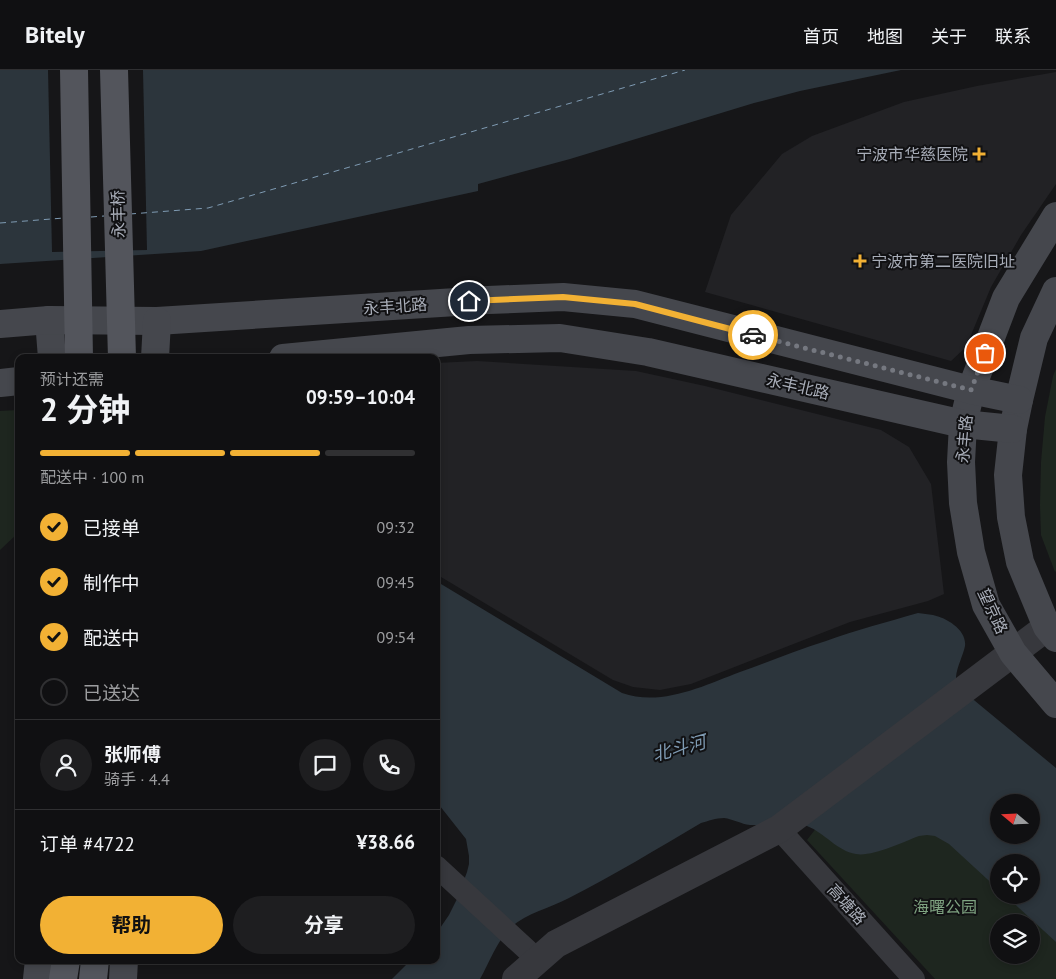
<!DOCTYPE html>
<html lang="zh">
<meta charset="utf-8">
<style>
:root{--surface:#101012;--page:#1e1e20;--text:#f1f3f6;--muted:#9c9d9f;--line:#303032;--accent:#f2b134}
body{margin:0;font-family:"PT Sans","Noto Sans SC",sans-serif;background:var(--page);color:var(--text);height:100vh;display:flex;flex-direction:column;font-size:19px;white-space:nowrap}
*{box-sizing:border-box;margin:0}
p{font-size:16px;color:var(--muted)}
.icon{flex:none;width:28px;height:28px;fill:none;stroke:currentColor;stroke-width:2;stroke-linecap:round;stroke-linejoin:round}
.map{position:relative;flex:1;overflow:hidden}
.drawer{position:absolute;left:15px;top:284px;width:425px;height:610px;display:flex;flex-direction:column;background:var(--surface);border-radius:10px;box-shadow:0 2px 8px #0003,0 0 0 1px var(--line)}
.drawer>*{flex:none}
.needle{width:32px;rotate:289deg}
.buttons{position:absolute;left:990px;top:724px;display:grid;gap:10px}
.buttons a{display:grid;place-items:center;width:50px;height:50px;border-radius:50%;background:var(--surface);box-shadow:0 2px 8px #0003,0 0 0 1px var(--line);font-size:25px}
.pin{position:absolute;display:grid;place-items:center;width:42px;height:42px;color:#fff;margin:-21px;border:2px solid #fff;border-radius:50%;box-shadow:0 1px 5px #0007}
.courier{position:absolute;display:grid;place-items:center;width:50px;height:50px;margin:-25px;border:4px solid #f2b134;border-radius:50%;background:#fff;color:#222;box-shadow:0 1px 6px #0007}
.overview em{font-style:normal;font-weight:700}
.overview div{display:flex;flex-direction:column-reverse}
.overview{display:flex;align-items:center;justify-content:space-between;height:85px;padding:0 25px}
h1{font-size:32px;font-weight:700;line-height:38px}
.bar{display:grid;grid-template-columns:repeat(4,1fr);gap:8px 5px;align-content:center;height:60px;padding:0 25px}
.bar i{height:6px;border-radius:4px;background:var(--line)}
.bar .on{background:var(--accent)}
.bar p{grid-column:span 4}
.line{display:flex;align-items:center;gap:12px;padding:0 25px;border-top:1px solid var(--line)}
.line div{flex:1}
.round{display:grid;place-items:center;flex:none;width:52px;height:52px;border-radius:26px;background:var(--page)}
ol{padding:0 25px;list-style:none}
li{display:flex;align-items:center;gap:15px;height:55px}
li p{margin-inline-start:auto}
li .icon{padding:5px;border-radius:50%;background:var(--accent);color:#111;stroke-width:4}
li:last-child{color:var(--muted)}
li i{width:28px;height:28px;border:2px solid var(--line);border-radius:50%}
.cta{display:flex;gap:10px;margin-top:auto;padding:10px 25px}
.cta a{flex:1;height:58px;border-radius:30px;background:var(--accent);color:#111;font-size:20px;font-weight:700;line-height:58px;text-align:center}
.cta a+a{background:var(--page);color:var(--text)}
header{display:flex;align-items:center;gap:30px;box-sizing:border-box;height:70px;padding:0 25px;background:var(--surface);border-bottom:1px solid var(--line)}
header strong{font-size:24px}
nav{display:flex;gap:28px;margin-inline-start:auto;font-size:18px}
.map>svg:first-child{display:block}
</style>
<header>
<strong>Bitely</strong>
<nav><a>首页</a><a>地图</a><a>关于</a><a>联系</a></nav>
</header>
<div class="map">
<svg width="1056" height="909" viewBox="0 0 1056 909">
<rect width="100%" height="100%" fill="#161618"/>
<g fill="#222225">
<path d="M1056 2V114L1021 165 991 217 966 277 951 291 705 222 731 145 782 84 812 66 904 32 977 16Z"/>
<path d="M477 291 636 301 705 316 881 360 909 377 931 414 944 524 928 531 850 552 691 614 660 620 633 617 613 610 436 504V293Z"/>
</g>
<g fill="#1e261f" fill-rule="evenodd">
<path d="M1056 299V501L1055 502 1041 465 1040 435 1041 392 1045 347 1053 306Z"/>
<path d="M19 340V462L0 480V341Z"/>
<path d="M817 757 938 759 999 812V825H1012L1056 867V909H935L807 770ZM999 852H1031V885H999Z"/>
</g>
<g fill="#2c353c" fill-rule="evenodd">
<path d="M0 0H901L800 21 754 33 570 89 478 114V121L201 181 0 194Z"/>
<path d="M436 511 622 623C661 637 703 616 740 602 768 592 797 580 826 571 856 560 887 552 918 543 923 544 928 544 933 545 947 548 967 560 965 576 963 586 957 596 956 607 956 613 959 616 963 621L1056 698V872L1005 825H1031V792H999V820L949 774 935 766 927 765 919 766C903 772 872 787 856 784 837 781 825 763 807 756 792 749 766 756 750 755 741 754 733 749 724 748 716 748 708 751 701 753 657 779 614 805 569 828 550 838 527 843 511 857 498 869 489 893 480 909H392L411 890H436V864L449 845 457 829 467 802 469 794V786L466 769 436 731ZM999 732H1031V765H999Z"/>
</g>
<path fill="#161618" d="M48 0H143L147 180 52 182Z"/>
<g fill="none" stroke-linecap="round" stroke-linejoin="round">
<g stroke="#7f9bb3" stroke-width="1" stroke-dasharray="6 5" stroke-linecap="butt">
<path d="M130 144 208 138 685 0"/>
<path d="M91 147 104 146"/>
<path d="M0 153 64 148"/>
</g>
<g stroke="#37383d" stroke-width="22">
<path d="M779 759 914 909"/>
<path d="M436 796 538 890"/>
</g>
<path stroke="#37383d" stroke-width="28" d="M516 909 556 874 779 759 1047 557"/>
<g stroke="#45474d" stroke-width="28">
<path d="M1056 146 1006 228 971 320 963 354 961 392 963 433 971 482 986 535 1013 583 1056 634"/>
<path d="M1056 221 1034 268 1019 330 1013 359 1008 405 1011 447 1020 492 1047 557 1056 568"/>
<path d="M49 250 52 288"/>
<path d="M0 254 49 250 157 251 488 230 563 227 635 234 971 320 1019 330"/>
<path d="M155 288 157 251"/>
<path d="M283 288 469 270 560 268 648 282 963 354 1013 359"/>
<path d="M0 313 19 311"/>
<path d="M37 909 39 890"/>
<path d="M123 909 124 890"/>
</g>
<g stroke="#53555c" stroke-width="28">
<path d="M63 909 66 890"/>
<path d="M93 909 95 890"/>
</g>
<g stroke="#53555c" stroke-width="28">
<path d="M74 0 79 288"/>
<path d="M114 0 122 288"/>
</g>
</g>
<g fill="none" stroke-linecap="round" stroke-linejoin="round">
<path stroke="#757880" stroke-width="5" stroke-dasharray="0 9" d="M753 265 971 320 985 283"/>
<path stroke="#f2b134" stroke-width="6" d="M469 231 563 227 635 234 753 265"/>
</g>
<g fill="#f2b134" stroke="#111113" stroke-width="2">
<path d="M976.5 76.5h5v5h5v5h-5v5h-5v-5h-5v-5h5z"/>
<path d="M857.5 183.5h5v5h5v5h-5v5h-5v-5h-5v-5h5z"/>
</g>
<g text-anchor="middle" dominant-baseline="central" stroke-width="4" stroke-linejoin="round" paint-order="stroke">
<g font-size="16" fill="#a8adb8" stroke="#111113" text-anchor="end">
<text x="968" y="84">宁波市华慈医院</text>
<text x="871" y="191" text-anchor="start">宁波市第二医院旧址</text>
</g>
<g font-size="16" fill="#a8adb8" stroke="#111113">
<text transform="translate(118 144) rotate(-91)">永丰桥</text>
<text transform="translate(395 236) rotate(-4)">永丰北路</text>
<text transform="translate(798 316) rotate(13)">永丰北路</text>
<text transform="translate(964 369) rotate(-85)">永丰路</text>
<text transform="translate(993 541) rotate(65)">望京路</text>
<text transform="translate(847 834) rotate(48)">高塘路</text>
</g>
<g font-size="16" fill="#7fa381" stroke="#111113">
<text x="945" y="837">海曙公园</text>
</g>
<g font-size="18" font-style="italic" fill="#7f9bb3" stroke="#111113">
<text transform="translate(679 678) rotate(-15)">北斗河</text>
</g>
</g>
</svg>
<div class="buttons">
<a><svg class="needle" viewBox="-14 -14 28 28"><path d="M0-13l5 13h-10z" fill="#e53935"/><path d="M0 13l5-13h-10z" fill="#9c9d9f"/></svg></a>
<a><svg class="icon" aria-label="locate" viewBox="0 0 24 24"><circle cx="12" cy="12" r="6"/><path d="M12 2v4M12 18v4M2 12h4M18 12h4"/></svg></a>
<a><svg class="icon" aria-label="layers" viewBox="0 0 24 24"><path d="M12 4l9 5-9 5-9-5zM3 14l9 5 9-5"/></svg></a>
</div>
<div class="pin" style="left:985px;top:283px;background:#ea580c"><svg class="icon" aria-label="bag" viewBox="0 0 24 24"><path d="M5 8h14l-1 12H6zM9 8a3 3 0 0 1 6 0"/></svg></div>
<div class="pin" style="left:469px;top:231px;background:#1f2937"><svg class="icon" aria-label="home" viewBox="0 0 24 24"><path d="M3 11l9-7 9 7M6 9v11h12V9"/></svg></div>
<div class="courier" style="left:753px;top:265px"><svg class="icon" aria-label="car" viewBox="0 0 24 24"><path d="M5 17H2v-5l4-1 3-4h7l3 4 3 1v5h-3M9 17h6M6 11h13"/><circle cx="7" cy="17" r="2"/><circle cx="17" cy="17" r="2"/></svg></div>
<section class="drawer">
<div class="overview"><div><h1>2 分钟</h1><p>预计还需</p></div><em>09:59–10:04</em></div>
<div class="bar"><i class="on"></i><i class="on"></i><i class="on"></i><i></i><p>配送中 · 100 m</p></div>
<ol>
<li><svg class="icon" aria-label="check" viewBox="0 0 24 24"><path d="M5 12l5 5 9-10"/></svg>已接单<p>09:32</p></li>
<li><svg class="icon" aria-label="check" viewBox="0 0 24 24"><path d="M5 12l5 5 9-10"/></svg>制作中<p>09:45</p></li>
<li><svg class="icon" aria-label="check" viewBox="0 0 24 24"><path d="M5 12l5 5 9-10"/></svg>配送中<p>09:54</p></li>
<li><i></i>已送达</li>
</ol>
<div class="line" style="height:90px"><a class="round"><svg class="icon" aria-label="person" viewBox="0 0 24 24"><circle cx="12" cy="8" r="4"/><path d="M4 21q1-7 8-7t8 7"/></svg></a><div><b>张师傅</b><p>骑手 · 4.4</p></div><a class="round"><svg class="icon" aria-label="chat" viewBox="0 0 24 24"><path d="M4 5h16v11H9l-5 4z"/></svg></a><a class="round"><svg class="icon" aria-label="phone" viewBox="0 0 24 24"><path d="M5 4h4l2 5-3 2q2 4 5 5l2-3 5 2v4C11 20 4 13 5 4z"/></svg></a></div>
<div class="line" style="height:65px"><div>订单 #4722</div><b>¥38.66</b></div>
<div class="cta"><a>帮助</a><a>分享</a></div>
</section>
</div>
